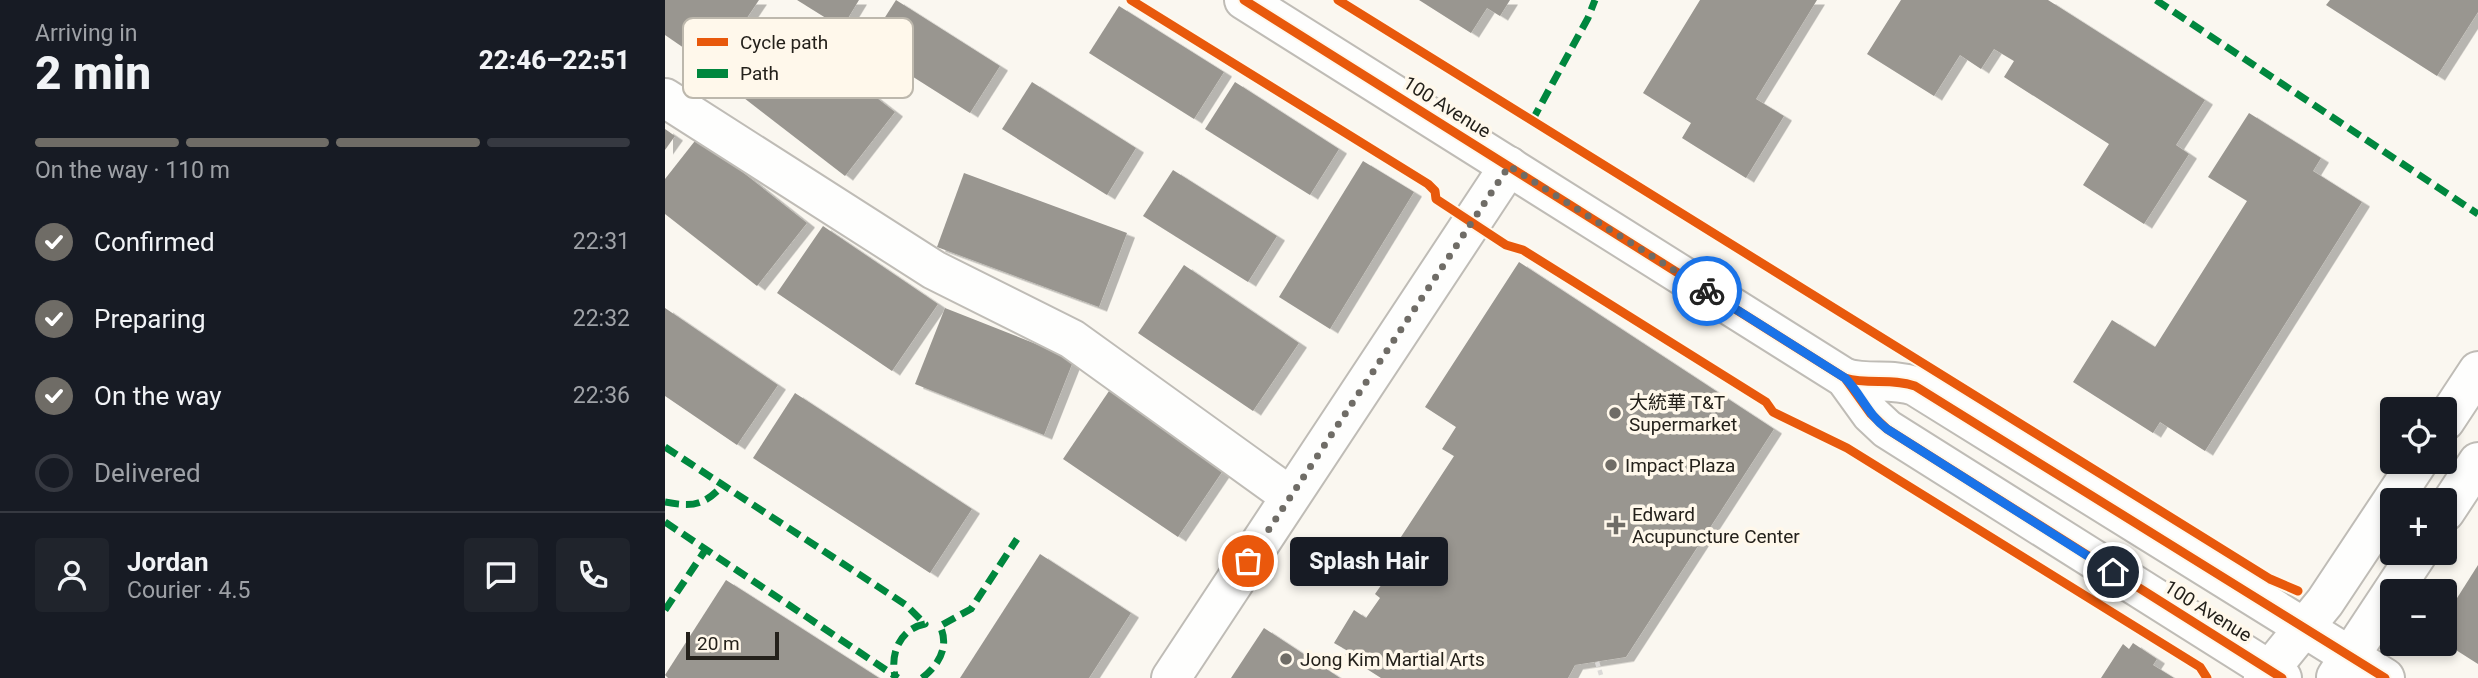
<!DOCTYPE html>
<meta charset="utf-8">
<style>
:root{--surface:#171b24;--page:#20242c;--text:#f1f3f6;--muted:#9ea1a6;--line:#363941;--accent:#6f6c66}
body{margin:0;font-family:Roboto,"Noto Sans SC",sans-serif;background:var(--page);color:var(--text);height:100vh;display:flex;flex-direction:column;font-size:26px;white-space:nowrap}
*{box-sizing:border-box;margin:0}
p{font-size:23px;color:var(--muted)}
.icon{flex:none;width:38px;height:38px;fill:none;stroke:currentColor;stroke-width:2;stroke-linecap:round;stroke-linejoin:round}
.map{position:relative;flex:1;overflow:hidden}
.side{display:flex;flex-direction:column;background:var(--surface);width:665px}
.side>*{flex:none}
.controls{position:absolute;left:1715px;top:397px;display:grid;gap:14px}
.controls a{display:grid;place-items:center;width:77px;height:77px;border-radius:7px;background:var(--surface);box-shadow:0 4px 10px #0003;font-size:35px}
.scale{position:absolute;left:21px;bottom:18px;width:93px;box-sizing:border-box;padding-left:7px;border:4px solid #24211b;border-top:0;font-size:19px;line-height:24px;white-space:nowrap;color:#24211b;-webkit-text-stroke:5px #fff8eb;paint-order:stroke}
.pin{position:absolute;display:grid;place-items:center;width:60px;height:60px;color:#fff;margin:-30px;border:4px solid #fff;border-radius:50%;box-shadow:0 2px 7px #0007}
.courier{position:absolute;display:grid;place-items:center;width:70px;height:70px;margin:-35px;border:5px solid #1a73e8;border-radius:50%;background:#fff;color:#222;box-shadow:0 2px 9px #0007}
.bubble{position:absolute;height:49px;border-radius:7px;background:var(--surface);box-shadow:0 4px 10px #0003;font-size:23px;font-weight:800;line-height:49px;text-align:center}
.summary em{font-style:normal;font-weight:800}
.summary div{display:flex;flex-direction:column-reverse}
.summary{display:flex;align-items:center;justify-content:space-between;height:119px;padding:0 35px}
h1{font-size:46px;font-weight:800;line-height:52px}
.bar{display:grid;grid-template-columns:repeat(4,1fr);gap:10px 7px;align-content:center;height:84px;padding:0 35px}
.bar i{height:9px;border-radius:5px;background:var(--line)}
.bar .current{background:var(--accent)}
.bar p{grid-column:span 4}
.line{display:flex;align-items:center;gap:18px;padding:0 35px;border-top:2px solid var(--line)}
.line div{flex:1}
.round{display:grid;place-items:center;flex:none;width:74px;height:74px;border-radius:7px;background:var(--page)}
ol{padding:0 35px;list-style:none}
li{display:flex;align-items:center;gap:21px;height:77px}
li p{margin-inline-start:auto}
li .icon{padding:7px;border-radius:50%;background:var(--accent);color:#fff;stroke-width:4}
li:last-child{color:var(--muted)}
li i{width:38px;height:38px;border:4px solid var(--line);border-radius:50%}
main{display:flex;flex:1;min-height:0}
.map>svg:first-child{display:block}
</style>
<main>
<section class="side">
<div class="summary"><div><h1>2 min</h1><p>Arriving in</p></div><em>22:46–22:51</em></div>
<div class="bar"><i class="current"></i><i class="current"></i><i class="current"></i><i></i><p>On the way · 110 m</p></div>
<ol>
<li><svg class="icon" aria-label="check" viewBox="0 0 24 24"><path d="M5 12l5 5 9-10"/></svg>Confirmed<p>22:31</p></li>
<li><svg class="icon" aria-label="check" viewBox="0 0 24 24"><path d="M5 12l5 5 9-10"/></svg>Preparing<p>22:32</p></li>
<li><svg class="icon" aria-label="check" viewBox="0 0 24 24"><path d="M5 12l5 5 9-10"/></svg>On the way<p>22:36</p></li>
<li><i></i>Delivered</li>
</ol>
<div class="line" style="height:126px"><a class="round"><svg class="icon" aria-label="person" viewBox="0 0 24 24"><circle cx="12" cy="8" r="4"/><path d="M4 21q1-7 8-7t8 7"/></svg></a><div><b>Jordan</b><p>Courier · 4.5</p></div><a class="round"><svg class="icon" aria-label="chat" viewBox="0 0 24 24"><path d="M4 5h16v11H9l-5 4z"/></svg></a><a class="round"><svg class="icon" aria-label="phone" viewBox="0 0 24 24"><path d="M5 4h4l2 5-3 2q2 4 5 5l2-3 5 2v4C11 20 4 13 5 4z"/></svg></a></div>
</section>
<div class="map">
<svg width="1813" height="678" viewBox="0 0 1813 678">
<defs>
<filter id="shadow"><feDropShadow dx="8" dy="4.5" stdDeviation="0" flood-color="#0004"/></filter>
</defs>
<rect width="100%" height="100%" fill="#faf7f0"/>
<g fill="#999690" filter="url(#shadow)">
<path d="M0 0H94L48 68 0 35Z"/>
<path d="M132 0H194L177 28Z"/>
<path d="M231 0 335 66 305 113 201 47Z"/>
<path d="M754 0H845L835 16 822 8 806 33Z"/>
<path d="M1035 0H1152L1091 99 1119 116 1081 178 1017 138 1026 123 978 93Z"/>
<path d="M1236 0H1383L1540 100 1511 145 1524 154 1479 224 1418 185 1444 144 1339 77 1349 61 1329 49 1316 69 1295 55 1269 96 1202 54Z"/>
<path d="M1665 0H1813V12L1772 76 1661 5Z"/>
<path d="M454 6 559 72 529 119 424 53Z"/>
<path d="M120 27 230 112 180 176 70 91Z"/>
<path d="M367 82 471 148 442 195 337 129Z"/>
<path d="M570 82 674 149 645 195 540 129Z"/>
<path d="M1584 113 1656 158 1648 171 1697 202 1540 451 1495 422 1488 433 1408 382 1447 320 1490 347 1582 201 1543 177Z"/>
<path d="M0 129 10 136 0 150Z"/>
<path d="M33 137 142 223 92 286 0 214V179Z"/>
<path d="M698 161 749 192 665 329 614 297Z"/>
<path d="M508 170 612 236 583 282 478 216Z"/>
<path d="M299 173 462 233 434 307 272 247Z"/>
<path d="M158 226 273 304 227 371 112 293Z"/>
<path d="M854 262 1109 429 961 657 910 665 903 678H716L680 655 683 651 669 643 689 610 701 618 715 598 710 594 728 568 732 572 747 548 734 540 789 456 777 449 791 427 760 407Z"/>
<path d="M519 265 634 343 588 411 473 333Z"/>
<path d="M0 308 113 385 72 445 0 396Z"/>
<path d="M280 308 409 359 379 435 250 384Z"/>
<path d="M444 391 559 469 513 537 398 459Z"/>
<path d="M130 393 307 509 265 573 88 458Z"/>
<path d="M375 554 466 613 424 678H295Z"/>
<path d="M1813 565V664L1780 643V617Z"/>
<path d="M61 580 214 678H3L0 675Z"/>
<path d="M599 628 675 678H566Z"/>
<path d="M1468 643 1492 659 1488 665 1509 678H1436L1458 644 1464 649Z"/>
</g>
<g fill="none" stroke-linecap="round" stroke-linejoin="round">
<defs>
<g id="minor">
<path d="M0 98 269 270 407 339 625 496"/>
<path d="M506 678 844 166"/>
</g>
<g id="major">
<path d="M579 0 1180 378 1206 414 1222 429 1617 678"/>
<path d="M1180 378C1203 385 1227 378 1250 386L1720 678"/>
<path d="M1780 421 1813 371"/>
<path d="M1780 512 1813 462"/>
<path d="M1671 677 1753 553"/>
<path d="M1598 678 1660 602 1753 462"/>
</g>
</defs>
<use href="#minor" stroke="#bfbcb6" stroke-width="42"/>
<use href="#major" stroke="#bfbcb6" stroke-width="42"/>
<path stroke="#dbd9d7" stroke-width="4.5" stroke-dasharray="5 3.5" stroke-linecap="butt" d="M932 662 937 678"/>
<use href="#minor" stroke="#fefefd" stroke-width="38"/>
<use href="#major" stroke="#fefefd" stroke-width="38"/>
<g stroke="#00873e" stroke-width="7" stroke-dasharray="14 7" stroke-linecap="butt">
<path d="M1491 0 1813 214"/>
<path d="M867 121 923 18 930 0"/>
<path d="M0 447 241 605 260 624C235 629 225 653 230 676"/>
<path d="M0 502C27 507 39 506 58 485"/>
<path d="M0 522 233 678"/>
<path d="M0 610 41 549"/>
<path d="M257 678C273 666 285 647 275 626L306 609 352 539"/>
</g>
<defs>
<g id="cycleway">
<path d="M466 0 763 184 770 191 771 199 841 245 858 250 1101 402 1108 412 1182 448 1535 667 1542 678"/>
<path d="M579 0 1180 378 1206 414 1222 429 1617 678"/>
<path d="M673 0 1605 579 1633 591"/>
<path d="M1180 378C1203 385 1227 378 1250 386L1720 678"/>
</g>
</defs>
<use href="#cycleway" stroke="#fff8eb" stroke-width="13"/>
<use href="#cycleway" stroke="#e8590c" stroke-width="9"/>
</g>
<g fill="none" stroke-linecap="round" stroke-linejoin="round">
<path stroke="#6f6c66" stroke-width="7" stroke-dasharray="0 12.6" d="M583 561 844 166 1042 291"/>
<path stroke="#1a73e8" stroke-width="9" d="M1042 291 1180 378C1196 394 1203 415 1222 429L1448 572"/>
</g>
<g fill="#6f6c66" stroke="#fff8eb" stroke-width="2.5">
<circle cx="950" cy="413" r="7"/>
<circle cx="946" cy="465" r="7"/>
<path d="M947.5 514.5h7v7h7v7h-7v7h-7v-7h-7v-7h7z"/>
<circle cx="621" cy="659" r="7"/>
</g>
<g text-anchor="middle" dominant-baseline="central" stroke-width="7" stroke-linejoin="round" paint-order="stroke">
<g font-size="19" fill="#24211b" stroke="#fff8eb">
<text transform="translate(782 107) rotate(32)">100 Avenue</text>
<text transform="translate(1543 611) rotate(32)">100 Avenue</text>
</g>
<g font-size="19" fill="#24211b" stroke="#fff8eb" text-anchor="start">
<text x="964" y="402">大統華 T&amp;T<tspan x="964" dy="22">Supermarket</tspan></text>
<text x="960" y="465">Impact Plaza</text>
<text x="967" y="514">Edward<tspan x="967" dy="22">Acupuncture Center</tspan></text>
<text x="635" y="659">Jong Kim Martial Arts</text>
</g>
</g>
<rect x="18" y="18" width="230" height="80" rx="10" fill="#fff8eb" stroke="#bdb8ad" stroke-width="2"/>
<rect x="32" y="38" width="31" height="8" fill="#e8590c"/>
<rect x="32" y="69" width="31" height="9" fill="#00873e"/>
<g font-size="19" fill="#24211b">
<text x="75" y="49">Cycle path</text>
<text x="75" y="80">Path</text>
</g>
</svg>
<div class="controls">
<a><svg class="icon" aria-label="locate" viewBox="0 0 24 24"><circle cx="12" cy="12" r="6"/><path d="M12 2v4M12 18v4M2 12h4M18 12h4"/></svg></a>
<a>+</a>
<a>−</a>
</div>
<div class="scale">20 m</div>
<div class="pin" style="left:583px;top:561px;background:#ea580c"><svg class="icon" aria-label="bag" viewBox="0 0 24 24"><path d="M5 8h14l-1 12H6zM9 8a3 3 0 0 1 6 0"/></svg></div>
<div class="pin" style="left:1448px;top:572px;background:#1f2937"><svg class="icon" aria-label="home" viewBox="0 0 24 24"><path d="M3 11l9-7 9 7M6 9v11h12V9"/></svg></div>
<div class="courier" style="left:1042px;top:291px"><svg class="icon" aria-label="bike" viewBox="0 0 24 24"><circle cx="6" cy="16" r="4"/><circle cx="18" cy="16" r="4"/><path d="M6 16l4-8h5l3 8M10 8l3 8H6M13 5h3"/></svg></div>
<div class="bubble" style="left:625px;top:537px;width:158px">Splash Hair</div>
</div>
</main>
